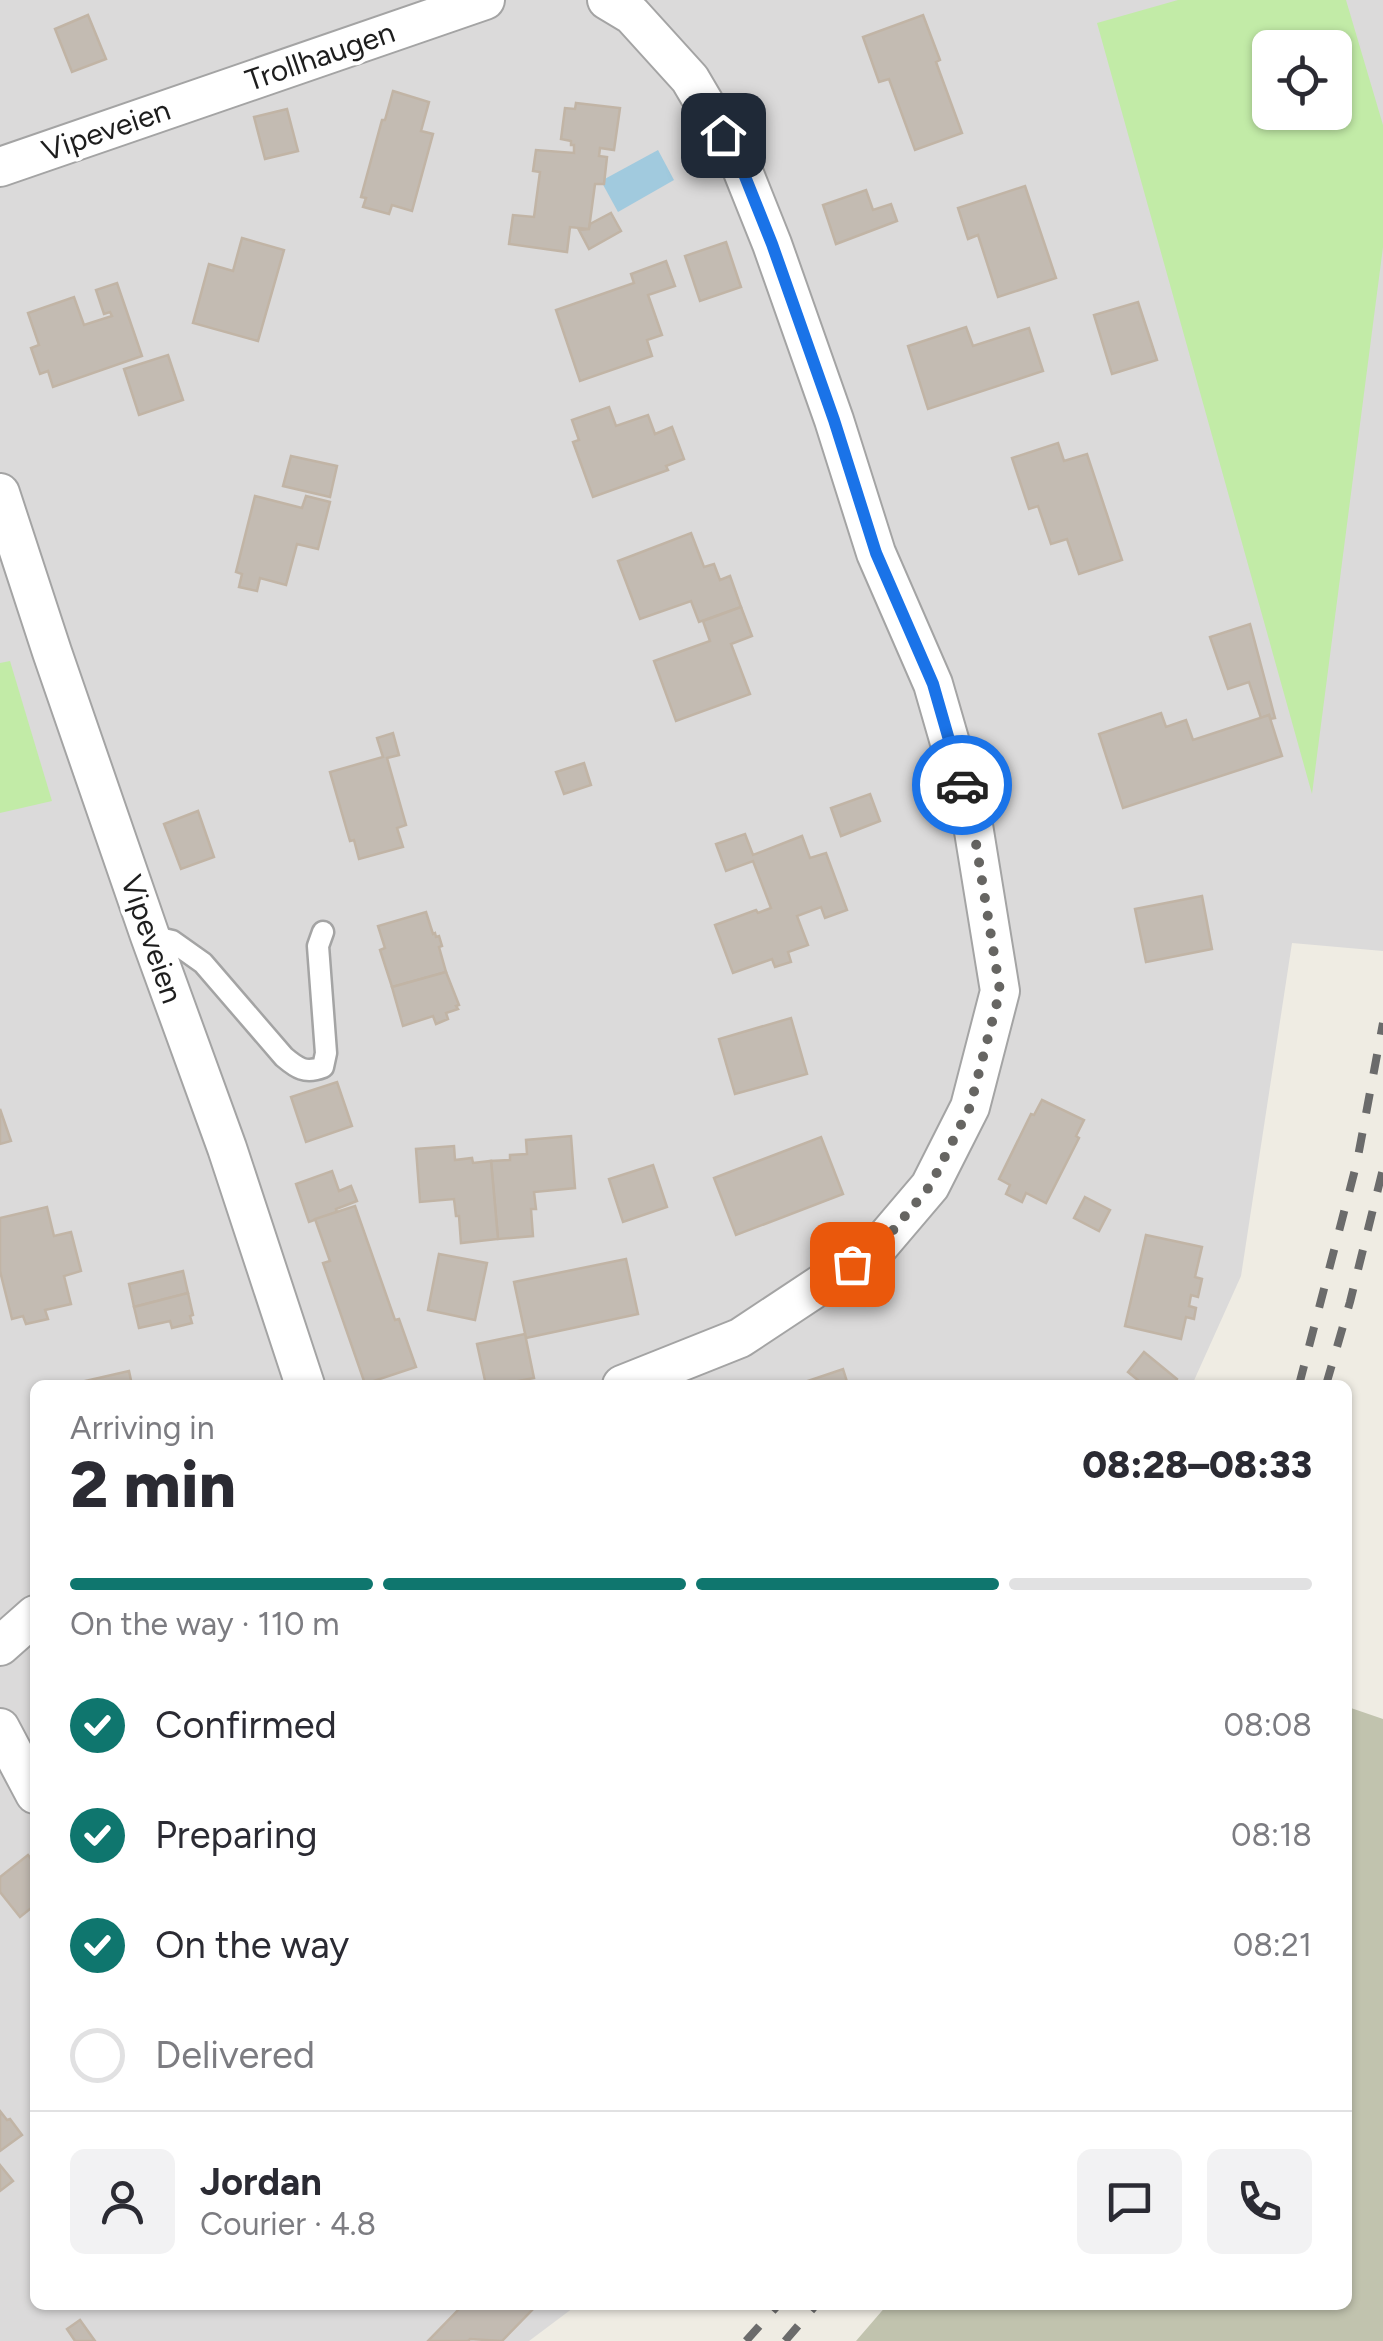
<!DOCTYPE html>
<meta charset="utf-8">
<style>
:root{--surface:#fff;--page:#f2f2f3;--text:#2b2b33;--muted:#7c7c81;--line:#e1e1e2;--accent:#0f766e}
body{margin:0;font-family:Figtree,sans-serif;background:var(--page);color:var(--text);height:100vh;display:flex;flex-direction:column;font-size:38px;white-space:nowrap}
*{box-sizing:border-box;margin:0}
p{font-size:32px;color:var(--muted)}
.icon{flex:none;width:55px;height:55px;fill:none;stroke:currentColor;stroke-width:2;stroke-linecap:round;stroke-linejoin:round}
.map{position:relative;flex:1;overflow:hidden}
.panel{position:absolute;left:30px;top:1380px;width:1322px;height:930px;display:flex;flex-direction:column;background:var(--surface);border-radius:15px;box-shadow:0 2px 8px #0004}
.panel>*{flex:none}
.controls{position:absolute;left:1252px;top:30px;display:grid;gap:20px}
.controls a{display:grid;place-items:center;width:100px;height:100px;border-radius:15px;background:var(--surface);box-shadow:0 2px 8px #0004;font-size:50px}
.pin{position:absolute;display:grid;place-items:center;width:85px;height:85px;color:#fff;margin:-42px;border-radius:20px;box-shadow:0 5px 15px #0006}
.courier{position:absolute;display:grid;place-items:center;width:100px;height:100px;margin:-50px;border:8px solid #1a73e8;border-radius:50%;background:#fff;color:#222;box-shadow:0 2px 12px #0007}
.headline em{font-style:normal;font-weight:800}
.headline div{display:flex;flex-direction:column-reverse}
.headline{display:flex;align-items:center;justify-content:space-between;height:170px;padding:0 40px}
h1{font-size:65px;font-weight:800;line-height:75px}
.bar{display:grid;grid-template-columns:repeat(4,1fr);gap:15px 10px;align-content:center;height:120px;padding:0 40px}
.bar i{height:12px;border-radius:8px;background:var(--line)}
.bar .current{background:var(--accent)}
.bar p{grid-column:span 4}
.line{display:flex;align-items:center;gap:25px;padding:0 40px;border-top:2px solid var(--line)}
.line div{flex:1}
.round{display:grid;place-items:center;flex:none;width:105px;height:105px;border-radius:15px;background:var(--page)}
ol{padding:0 40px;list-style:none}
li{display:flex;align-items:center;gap:30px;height:110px}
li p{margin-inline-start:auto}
li .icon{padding:10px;border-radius:50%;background:var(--accent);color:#fff;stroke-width:4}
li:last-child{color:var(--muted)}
li i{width:55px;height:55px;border:5px solid var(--line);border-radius:50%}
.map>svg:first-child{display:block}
</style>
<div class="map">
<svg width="1383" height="2341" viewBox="0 0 1383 2341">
<rect width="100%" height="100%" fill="#efece3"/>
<path fill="#dbdada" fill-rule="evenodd" d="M0 0H1383V951L1292 943 1241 1276 1192 1385H35V2305H577L529 2341H0ZM1270 48H1335V112H1270Z"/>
<path fill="#c1c3ae" d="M1348 1707 1383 1719V2341H856L887 2305H1348Z"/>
<g fill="#c2eba7" fill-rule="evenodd">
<path d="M1178 0H1346L1383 125V247L1312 794 1097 23ZM1270 48H1335V112H1270Z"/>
<path d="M10 661 52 801 0 813V663Z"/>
</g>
<path fill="#a1cade" d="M658 150 674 180 618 212 601 181Z"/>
<g fill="#c3bbb2" stroke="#c1b4a5" stroke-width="2.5">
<path d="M88 15 106 59 72 72 55 29Z"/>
<path d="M923 15 940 60 936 62 962 133 915 150 889 79 879 82 863 37Z"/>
<path d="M393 91 429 102 421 131 433 134 412 211 392 205 389 214 363 207 366 198 361 197 382 120H385Z"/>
<path d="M576 103 620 108 614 150 600 148 599 156 607 157 604 184H595L589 229 570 227 567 252 509 244 513 215 534 217 540 172 533 171 536 150 574 153V145H571V141L561 139 565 108 575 109Z"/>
<path d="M287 109 298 151 265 159 254 117Z"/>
<path d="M1025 186 1056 278 998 297 978 235 968 239 958 208Z"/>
<path d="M866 190 873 210 891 204 897 221 836 244 823 205Z"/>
<path d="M611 213 621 231 589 249 579 230 589 229 590 224Z"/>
<path d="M242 238 284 250 258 341 193 323 209 264 233 271Z"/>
<path d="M726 242 741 287 700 301 685 256Z"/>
<path d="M666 261 675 286 648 295 662 335 647 340 652 356 580 381 556 310 634 283 631 274Z"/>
<path d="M117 283 142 356 53 387 48 371 40 374 31 348 39 345 28 313 74 297 84 325 112 316 110 312 104 314 96 290Z"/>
<path d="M1138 302 1157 360 1112 374 1094 315Z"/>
<path d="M966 327 973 346 1029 328 1043 371 928 409 908 346Z"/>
<path d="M168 355 183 400 139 415 124 369Z"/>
<path d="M609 407 616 426 648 415 655 434 672 427 684 459 666 466 668 470 593 497 573 442 579 440 572 420Z"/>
<path d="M1058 443 1064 461 1087 454 1122 560 1079 574 1067 539 1051 544 1038 506 1029 509 1012 458Z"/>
<path d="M291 456 337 466 330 497 283 486Z"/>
<path d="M255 496 302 508 306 496 330 502 318 549 297 544 286 585 260 578 257 591 239 587 242 574 236 572Z"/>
<path d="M691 533 704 567 714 564 720 580 730 576 741 607 699 622 691 601 640 619 618 561Z"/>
<path d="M741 607 752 636 731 644 750 694 676 721 654 661 710 641 703 621Z"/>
<path d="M1250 624 1275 718 1270 719 1269 715 1261 718 1249 682 1228 689 1210 637Z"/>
<path d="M1161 713 1166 727 1186 720 1193 740 1269 715 1282 756 1123 808 1099 734Z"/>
<path d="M393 733 399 755 387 758 406 825 397 828 403 847 359 859 354 840 350 841 330 772 383 757 377 738Z"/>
<path d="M584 763 591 785 564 794 556 772Z"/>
<path d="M870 794 880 821 841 836 831 808Z"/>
<path d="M198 811 214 857 181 869 164 824Z"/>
<path d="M745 834 753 855 802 836 810 858 826 853 847 910 825 918 821 907 797 916 808 945 788 952 791 962 775 967 772 959 733 973 715 925 756 910 758 913 771 908 753 861 726 871 716 844Z"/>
<path d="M1202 896 1212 949 1146 962 1135 909Z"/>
<path d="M426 912 433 934 435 933 436 937 439 936 442 946 439 947 446 972 392 987 380 950 385 948 378 926Z"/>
<path d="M446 972 459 1005 456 1006 458 1009 446 1013 448 1019 436 1024 433 1016 403 1026 392 987Z"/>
<path d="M791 1018 807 1074 735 1094 719 1039Z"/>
<path d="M337 1082 352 1126 306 1142 291 1097Z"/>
<path d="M1042 1100 1084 1120 1076 1136 1079 1138 1046 1203 1026 1193 1022 1202 1006 1194 1010 1185 999 1179 1031 1114 1034 1115Z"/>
<path d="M0 1109 11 1141 0 1144Z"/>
<path d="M571 1136 575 1188 534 1192 536 1209H531L533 1236 498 1239 491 1161 510 1160V1155L527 1154 526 1140Z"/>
<path d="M821 1137 843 1194 736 1235 714 1178Z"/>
<path d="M454 1146 455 1160 472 1158 473 1163 491 1161 498 1239 461 1243 459 1216H456L454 1199 420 1202 416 1149Z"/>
<path d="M653 1165 667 1207 623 1222 609 1179Z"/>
<path d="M332 1171 339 1191 351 1186 357 1201 336 1209 337 1212 309 1222 296 1184Z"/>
<path d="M1085 1197 1110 1210 1099 1231 1074 1218Z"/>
<path d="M355 1206 395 1320 399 1319 416 1367 365 1384 323 1263 330 1261 315 1219Z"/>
<path d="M47 1207 54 1236 71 1232 81 1271 64 1276 71 1304 45 1310 48 1319 26 1324 23 1316 12 1319 0 1271V1218Z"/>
<path d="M1146 1235 1202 1247 1195 1277 1202 1279 1198 1297 1191 1295 1189 1306 1196 1308 1194 1319 1186 1317 1181 1339 1125 1326Z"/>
<path d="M439 1254 487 1263 475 1320 428 1310Z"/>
<path d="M626 1259 638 1314 526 1338 514 1282Z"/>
<path d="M183 1271 188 1293 134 1307 129 1284Z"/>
<path d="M188 1293 193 1315 190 1316 192 1323 172 1328 170 1321 139 1328 134 1307Z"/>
<path d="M525 1334 534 1378 497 1385H486L477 1344Z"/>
<path d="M1144 1352 1177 1379 1176 1381 1181 1385H1144L1128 1372Z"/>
<path d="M843 1369 848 1385H796Z"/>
<path d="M129 1371 132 1385H72V1384Z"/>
<path d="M28 1855 35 1864V1905L20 1917 0 1892V1877Z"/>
<path d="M0 2111 7 2120 10 2119 22 2135 0 2151Z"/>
<path d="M0 2165 13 2181 0 2191Z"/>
<path d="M463 2305H537L502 2341 470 2339 468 2341H428Z"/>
<path d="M80 2320 95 2341H75L67 2329Z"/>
</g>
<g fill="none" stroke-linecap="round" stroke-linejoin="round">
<defs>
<path id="lane" d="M150 936 172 941 203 963 284 1057C297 1068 305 1074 323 1067L326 1053 318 946 323 932"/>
<g id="street">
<path d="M607 0 632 15 690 79 740 164 772 244 834 420 876 553 933 684 972 819 1000 991 970 1107 930 1186 879 1246 740 1338 622 1385"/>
<path d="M0 167 485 0"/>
<path d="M0 493 52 652 150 936 227 1148 305 1385"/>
<path d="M0 1646 35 1615"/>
<path d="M0 1728 35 1794"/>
</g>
</defs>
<use href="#lane" stroke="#a4a4a4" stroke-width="25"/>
<use href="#street" stroke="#a4a4a4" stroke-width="42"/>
<use href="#lane" stroke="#fff" stroke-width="20"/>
<use href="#street" stroke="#fff" stroke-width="38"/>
<g stroke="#6b6b6b" stroke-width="8" stroke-dasharray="20 20" stroke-linecap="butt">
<path d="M1299 1385 1357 1162 1383 1023"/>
<path d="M1326 1385 1350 1302 1383 1169"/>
<path d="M746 2341 778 2305"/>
<path d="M785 2341 816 2305"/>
</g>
</g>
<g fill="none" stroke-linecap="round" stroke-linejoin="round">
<path stroke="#666562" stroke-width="10" stroke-dasharray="0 18" d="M852 1264 880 1246 930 1186 970 1107 1000 991 972 819 962 785"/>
<path stroke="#1a73e8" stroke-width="12" d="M723 135 740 164 772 244 834 420 876 553 933 684 962 785"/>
</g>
<g text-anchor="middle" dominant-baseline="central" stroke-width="8" stroke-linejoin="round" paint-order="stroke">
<g font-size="30" fill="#1d1d1d" stroke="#fff">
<text transform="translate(320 56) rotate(-19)">Trollhaugen</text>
<text transform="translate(106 130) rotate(-19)">Vipeveien</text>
<text transform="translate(152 939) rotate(71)">Vipeveien</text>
</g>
</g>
</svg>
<div class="controls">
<a><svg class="icon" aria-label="locate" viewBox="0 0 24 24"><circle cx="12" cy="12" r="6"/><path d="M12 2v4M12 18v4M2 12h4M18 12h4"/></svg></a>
</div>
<div class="pin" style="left:852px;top:1264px;background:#ea580c"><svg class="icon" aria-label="bag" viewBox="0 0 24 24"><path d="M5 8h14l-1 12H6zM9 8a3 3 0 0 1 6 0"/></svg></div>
<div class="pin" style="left:723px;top:135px;background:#1f2937"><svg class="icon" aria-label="home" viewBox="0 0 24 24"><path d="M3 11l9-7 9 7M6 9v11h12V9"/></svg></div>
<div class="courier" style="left:962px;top:785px"><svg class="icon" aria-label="car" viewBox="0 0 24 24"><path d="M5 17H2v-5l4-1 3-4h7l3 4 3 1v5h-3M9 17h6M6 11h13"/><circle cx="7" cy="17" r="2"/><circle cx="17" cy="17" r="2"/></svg></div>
<section class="panel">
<div class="headline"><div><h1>2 min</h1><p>Arriving in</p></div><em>08:28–08:33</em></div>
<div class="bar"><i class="current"></i><i class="current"></i><i class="current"></i><i></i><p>On the way · 110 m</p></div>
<ol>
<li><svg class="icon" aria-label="check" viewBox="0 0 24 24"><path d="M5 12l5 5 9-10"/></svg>Confirmed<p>08:08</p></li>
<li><svg class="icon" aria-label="check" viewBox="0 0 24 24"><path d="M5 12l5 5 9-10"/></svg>Preparing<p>08:18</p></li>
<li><svg class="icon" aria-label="check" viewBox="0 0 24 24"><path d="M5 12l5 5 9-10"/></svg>On the way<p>08:21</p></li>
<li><i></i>Delivered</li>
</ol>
<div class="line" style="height:180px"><a class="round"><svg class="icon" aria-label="person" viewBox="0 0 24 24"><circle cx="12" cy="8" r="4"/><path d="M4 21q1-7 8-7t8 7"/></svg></a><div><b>Jordan</b><p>Courier · 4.8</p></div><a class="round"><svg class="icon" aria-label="chat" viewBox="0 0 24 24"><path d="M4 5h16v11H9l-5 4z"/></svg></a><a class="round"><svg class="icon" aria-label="phone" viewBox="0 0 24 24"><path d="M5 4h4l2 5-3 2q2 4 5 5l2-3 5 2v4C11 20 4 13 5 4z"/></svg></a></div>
</section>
</div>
